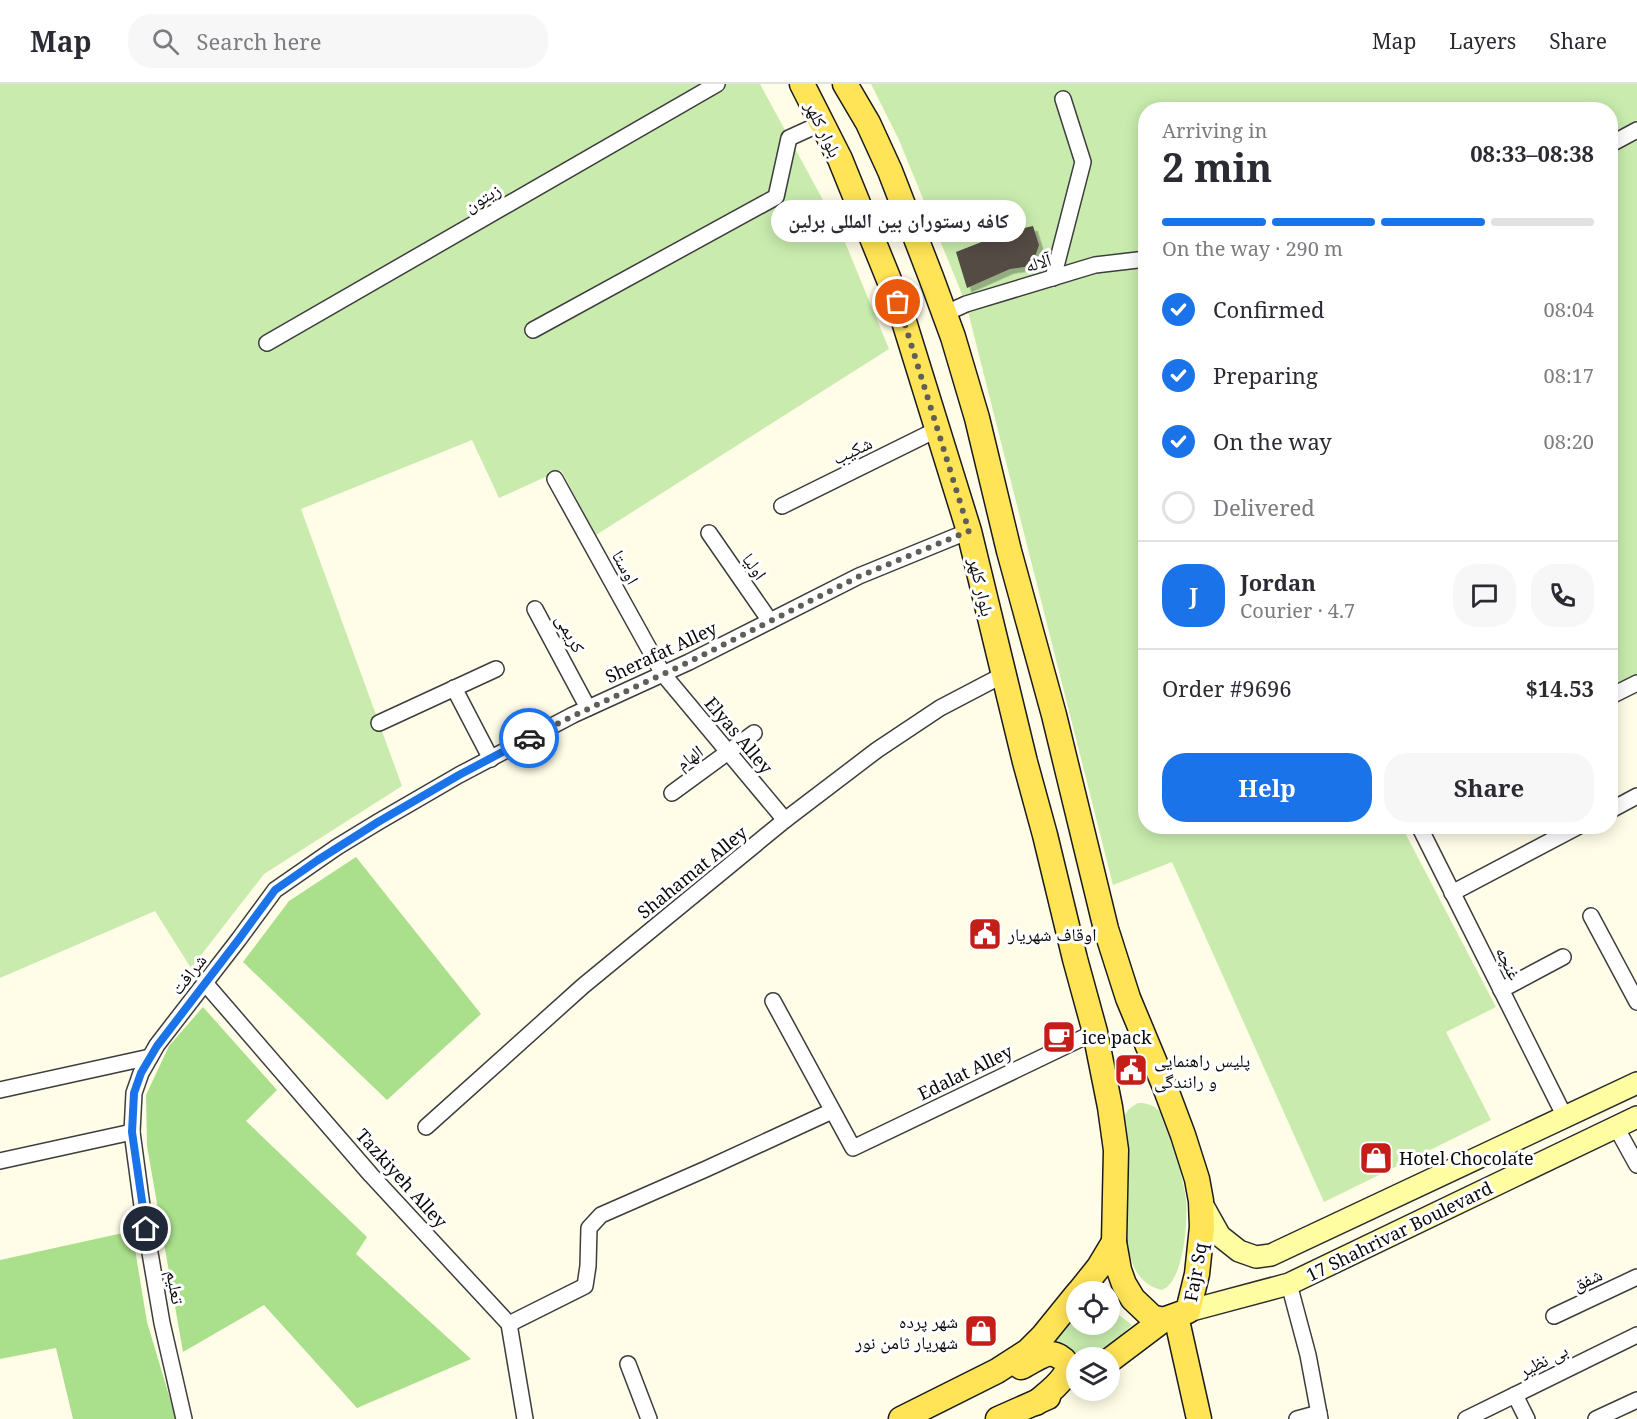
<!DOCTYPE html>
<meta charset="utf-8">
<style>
:root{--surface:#fff;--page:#f7f7f7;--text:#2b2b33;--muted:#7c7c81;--line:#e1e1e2;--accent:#1a73e8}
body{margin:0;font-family:"Noto Serif","Noto Naskh Arabic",serif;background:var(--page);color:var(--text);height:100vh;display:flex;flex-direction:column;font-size:22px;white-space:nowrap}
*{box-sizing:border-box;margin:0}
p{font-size:20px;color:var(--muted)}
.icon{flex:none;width:33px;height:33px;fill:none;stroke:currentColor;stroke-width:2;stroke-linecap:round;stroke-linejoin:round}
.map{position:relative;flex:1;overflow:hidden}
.drawer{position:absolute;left:1138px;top:18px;width:480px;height:732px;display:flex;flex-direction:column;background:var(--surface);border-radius:24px;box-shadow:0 3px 15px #0003}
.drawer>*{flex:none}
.buttons{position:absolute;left:1066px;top:1197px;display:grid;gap:12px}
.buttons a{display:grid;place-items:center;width:54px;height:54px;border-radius:50%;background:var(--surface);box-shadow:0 3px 15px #0003;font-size:30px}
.pin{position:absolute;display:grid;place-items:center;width:51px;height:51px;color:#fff;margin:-26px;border:3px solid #fff;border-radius:50%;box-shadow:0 2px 6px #0007}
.courier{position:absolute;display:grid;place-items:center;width:60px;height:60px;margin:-30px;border:4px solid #1a73e8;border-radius:50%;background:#fff;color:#222;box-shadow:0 2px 8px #0007}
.bubble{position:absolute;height:42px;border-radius:21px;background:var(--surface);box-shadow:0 3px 15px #0003;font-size:20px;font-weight:700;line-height:42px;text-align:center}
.overview em{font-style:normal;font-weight:700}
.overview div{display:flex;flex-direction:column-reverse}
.overview{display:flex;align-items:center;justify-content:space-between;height:102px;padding:0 24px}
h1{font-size:39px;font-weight:700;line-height:45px}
.bar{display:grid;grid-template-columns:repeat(4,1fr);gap:9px 6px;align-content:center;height:72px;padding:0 24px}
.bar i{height:8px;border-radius:4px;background:var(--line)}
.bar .current{background:var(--accent)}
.bar p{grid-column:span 4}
.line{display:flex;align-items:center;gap:15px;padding:0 24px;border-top:2px solid var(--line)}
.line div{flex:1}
.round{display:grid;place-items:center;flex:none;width:63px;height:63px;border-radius:24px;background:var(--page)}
ol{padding:0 24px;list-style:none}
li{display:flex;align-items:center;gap:18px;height:66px}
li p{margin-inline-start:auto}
li .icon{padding:6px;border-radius:50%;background:var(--accent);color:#fff;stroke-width:4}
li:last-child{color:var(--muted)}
li i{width:33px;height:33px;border:3px solid var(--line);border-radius:50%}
.primary-button{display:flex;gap:12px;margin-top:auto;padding:12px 24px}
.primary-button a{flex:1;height:69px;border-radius:24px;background:var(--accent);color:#fff;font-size:24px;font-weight:700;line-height:69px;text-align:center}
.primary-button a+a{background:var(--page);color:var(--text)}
header{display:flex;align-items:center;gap:36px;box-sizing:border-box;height:84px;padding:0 30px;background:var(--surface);border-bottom:2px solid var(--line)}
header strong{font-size:28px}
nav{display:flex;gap:33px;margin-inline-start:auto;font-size:21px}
.search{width:420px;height:54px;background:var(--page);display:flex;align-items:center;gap:15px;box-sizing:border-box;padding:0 21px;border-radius:24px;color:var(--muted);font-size:22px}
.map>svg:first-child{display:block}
</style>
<header>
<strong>Map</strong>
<div class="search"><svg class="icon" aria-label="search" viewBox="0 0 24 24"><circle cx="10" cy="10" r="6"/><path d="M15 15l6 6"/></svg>Search here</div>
<nav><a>Map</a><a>Layers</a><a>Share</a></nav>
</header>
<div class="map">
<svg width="1637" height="1335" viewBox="0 0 1637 1335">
<defs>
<filter id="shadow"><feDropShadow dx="4.5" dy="4.5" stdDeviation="0" flood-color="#0004"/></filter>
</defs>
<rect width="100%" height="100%" fill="#fffce7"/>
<g fill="#c9ecae">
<path d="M0 0H760L842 151 889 265 596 451 561 386 499 414 472 356 301 425 402 702 264 790 191 884 155 827 0 894Z"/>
<path d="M871 0H1637V600L1611 614V26H1146V742L1402 743 1496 923 1446 948 1491 1036 1324 1118 1172 778 1113 801 966 220 899 56Z"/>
<path d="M1138 1019C1145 1019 1153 1020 1159 1027 1161 1030 1162 1036 1164 1040 1173 1062 1183 1091 1186 1116 1188 1136 1184 1198 1162 1206 1138 1201 1131 1180 1127 1159L1122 1039C1125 1029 1128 1024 1138 1019Z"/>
<path d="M1110 1224 1132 1241 1097 1273 1077 1274V1293L1053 1260 1077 1226V1240H1110Z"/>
</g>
<g fill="#aadf8b">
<path d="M356 773 481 930 387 1016 243 878 289 817Z"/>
<path d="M203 923 277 1006 246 1037 367 1153 356 1170 471 1275 357 1324 264 1221 183 1268 147 1062 146 1011 169 962Z"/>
<path d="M132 1147 147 1238 176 1335H73L56 1264 0 1275V1176Z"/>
</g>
<path fill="#544c45" filter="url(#shadow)" d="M1033 142 1039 161 1032 182 1010 185 967 204 956 168 1007 148Z"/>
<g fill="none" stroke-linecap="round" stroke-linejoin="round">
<defs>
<g id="minor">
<path d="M1611 60 1637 46"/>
<path d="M1053 194 1083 78 1063 15"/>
<path d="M944 230 966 220 1095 181 1146 175"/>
<path d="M533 246 776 113 789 54 822 39"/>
<path d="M267 259 717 0"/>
<path d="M555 395 663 590 785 736"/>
<path d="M782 422 938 345"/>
<path d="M709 449 770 537"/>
<path d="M535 525 588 624"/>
<path d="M454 604 491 675"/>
<path d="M1611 612 1637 599"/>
<path d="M379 639 496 585"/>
<path d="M672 709 754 649"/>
<path d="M1611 726 1637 712"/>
<path d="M1419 742 1565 1033"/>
<path d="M1452 809 1579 742"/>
<path d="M1591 832 1637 918"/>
<path d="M205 899 371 1091 509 1240 525 1335"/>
<path d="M1501 906 1563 873"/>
<path d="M773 917 853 1064 1095 948"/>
<path d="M0 1006 150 973"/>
<path d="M426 1043 583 902 785 736 877 666 940 624 1003 591"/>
<path d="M1616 1043 1637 1081"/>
<path d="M0 1077 132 1048"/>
<path d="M1289 1200 1308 1271 1320 1335"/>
<path d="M1554 1232 1637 1193"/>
<path d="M509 1240 585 1202 588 1182 589 1144 601 1131 706 1085 832 1027"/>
<path d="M628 1280 649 1335"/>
<path d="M1515 1311 1527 1335"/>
<path d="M184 1335 162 1239 142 1122 132 1048 134 1009 141 989 157 961 239 855 275 806 337 763 378 738 459 691 573 631 689 578 859 492 969 447"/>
<path d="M1297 1335 1319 1329"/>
<path d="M1466 1335 1637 1251"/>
<path d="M1596 1335 1637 1316"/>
</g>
<g id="secondary">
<path d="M1201 1118 1220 1152 1239 1167 1256 1173 1271 1171 1637 999"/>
<path d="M1188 1227 1289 1200 1637 1033"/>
</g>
<g id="primary">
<path d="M802 0 840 75 898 218 969 447 1025 678 1045 751 1075 875 1095 948 1110 1023 1116 1066 1114 1158 1119 1186 1124 1200 1133 1215 1152 1233 1163 1236 1188 1227 1197 1190 1202 1143 1201 1117 1197 1095 1183 1051 1165 1003 1128 914 1106 845 1054 631 1009 467 977 334 953 253 931 193 890 87 868 39 845 0"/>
<path d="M1079 1208 1099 1183 1114 1158"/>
<path d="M1176 1232 1199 1335"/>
<path d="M1110 1276 1163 1236"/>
<path d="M1021 1283C1028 1280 1034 1275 1042 1272 1047 1269 1054 1269 1060 1273 1082 1286 1046 1310 1036 1319"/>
<path d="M901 1335 997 1287 1028 1267 1043 1252 1077 1210"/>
<path d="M998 1335 1048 1313"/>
</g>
</defs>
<use href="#minor" stroke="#3d3d3d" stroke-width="18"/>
<use href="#secondary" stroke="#2c2c2c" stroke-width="24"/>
<use href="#primary" stroke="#1b1b1b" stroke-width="27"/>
<use href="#minor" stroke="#fff" stroke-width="15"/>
<use href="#secondary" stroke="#fffda2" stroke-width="21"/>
<use href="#primary" stroke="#ffe457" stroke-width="24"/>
</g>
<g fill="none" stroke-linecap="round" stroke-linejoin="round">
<path stroke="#605f57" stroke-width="6" stroke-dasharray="0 10.8" d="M529 654 573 632 689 578 860 492 969 447 898 218"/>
<path stroke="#1a73e8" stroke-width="8" d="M146 1145 132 1048 134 1009 141 989 157 962 239 855 275 806 318 776 378 738 459 691 529 654"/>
</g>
<defs>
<symbol id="civic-square" viewBox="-11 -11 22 22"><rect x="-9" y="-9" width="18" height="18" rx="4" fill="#c51d17" stroke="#fff"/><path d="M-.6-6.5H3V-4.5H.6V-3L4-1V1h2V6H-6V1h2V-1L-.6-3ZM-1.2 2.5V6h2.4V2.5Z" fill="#fff"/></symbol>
<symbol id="cafe-square" viewBox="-11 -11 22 22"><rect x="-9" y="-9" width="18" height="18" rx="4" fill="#c51d17" stroke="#fff"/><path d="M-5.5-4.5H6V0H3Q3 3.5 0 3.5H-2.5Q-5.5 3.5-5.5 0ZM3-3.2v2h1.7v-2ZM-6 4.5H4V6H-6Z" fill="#fff"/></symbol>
<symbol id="shop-square" viewBox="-11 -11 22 22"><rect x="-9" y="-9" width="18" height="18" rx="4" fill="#c51d17" stroke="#fff"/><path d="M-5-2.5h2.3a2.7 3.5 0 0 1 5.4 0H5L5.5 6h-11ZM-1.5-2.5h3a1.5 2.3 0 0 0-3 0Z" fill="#fff"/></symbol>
</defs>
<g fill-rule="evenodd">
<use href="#civic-square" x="966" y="831" width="38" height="38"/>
<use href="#cafe-square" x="1040" y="934" width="38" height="38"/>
<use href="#civic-square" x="1112" y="967" width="38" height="38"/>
<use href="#shop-square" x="1357" y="1055" width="38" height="38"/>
<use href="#shop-square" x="962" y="1228" width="38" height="38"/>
</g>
<g text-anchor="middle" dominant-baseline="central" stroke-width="6" stroke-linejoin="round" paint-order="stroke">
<g font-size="18" fill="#0a0a0a" stroke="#fff">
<text transform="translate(824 45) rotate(64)">بلوار کلهر</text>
<text transform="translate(482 113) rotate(-30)">زیتون</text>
<text transform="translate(1038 178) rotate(-17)">آلاله</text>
<text transform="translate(852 366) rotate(-26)">شکیب</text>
<text transform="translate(755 482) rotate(55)">اولیا</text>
<text transform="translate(626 483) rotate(61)">اوستا</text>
<text transform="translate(982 503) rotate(77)">بلوار کلهر</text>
<text transform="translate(571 549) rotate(62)">کریمی</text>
<text transform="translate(661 568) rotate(-25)">Sherafat Alley</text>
<text transform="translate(739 651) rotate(50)">Elyas Alley</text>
<text transform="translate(689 673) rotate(-36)">الهام</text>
<text transform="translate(692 788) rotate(-39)">Shahamat Alley</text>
<text transform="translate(1509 879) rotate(63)">غنچه</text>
<text transform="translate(188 890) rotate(-52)">شرافت</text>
<text transform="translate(965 988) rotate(-26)">Edalat Alley</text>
<text transform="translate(402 1094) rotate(48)">Tazkiyeh Alley</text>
<text transform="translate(1399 1147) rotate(-26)">17 Shahrivar Boulevard</text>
<text transform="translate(1195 1188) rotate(-80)">Fajr Sq</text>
<text transform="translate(1587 1195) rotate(-25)">شفق</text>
<text transform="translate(176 1203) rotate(80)">تعلیم</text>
<text transform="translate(1543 1276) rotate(-27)">بی نظیر</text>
</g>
<g font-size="18" fill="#0a0a0a" stroke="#fff" text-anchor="start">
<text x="1008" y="850">اوقاف شهریار</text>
<text x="1082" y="953">ice pack</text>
<text x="1154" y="976">پلیس راهنمایی<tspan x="1154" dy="21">و رانندگی</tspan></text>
<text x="1399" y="1074">Hotel Chocolate</text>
<text x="958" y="1237" text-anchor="end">شهر پرده<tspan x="958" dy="21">شهریار ثامن نور</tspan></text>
</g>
</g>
</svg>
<div class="buttons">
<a><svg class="icon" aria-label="locate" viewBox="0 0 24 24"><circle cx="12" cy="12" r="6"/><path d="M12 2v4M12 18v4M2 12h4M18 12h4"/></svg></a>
<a><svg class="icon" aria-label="layers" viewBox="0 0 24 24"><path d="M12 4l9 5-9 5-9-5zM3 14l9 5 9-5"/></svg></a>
</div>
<div class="pin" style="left:898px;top:218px;background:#ea580c"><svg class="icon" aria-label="bag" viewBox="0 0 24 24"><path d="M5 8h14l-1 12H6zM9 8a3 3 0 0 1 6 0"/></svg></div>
<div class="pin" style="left:146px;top:1145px;background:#1f2937"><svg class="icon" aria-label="home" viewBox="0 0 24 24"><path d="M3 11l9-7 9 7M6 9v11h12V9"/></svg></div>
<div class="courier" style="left:529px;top:654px"><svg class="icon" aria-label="car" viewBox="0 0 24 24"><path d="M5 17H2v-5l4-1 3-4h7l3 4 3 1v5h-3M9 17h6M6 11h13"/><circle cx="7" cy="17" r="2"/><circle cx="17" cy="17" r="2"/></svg></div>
<div class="bubble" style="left:771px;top:116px;width:255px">کافه رستوران بین المللی برلین</div>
<section class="drawer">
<div class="overview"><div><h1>2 min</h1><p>Arriving in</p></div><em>08:33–08:38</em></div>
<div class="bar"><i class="current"></i><i class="current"></i><i class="current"></i><i></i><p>On the way · 290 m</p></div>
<ol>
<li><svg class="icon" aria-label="check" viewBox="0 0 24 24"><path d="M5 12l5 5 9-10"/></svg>Confirmed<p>08:04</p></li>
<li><svg class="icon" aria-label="check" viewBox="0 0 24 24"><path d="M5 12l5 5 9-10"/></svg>Preparing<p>08:17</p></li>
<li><svg class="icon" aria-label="check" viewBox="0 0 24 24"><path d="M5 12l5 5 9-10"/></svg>On the way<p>08:20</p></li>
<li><i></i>Delivered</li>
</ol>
<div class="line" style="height:108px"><b class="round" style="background:var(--accent);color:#fff">J</b><div><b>Jordan</b><p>Courier · 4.7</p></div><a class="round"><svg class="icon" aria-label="chat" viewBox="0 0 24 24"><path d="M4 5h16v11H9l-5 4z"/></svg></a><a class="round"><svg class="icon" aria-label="phone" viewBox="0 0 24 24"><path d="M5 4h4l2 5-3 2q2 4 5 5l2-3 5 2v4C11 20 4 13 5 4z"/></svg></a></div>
<div class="line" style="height:78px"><div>Order #9696</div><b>$14.53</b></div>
<div class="primary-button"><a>Help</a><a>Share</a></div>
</section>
</div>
